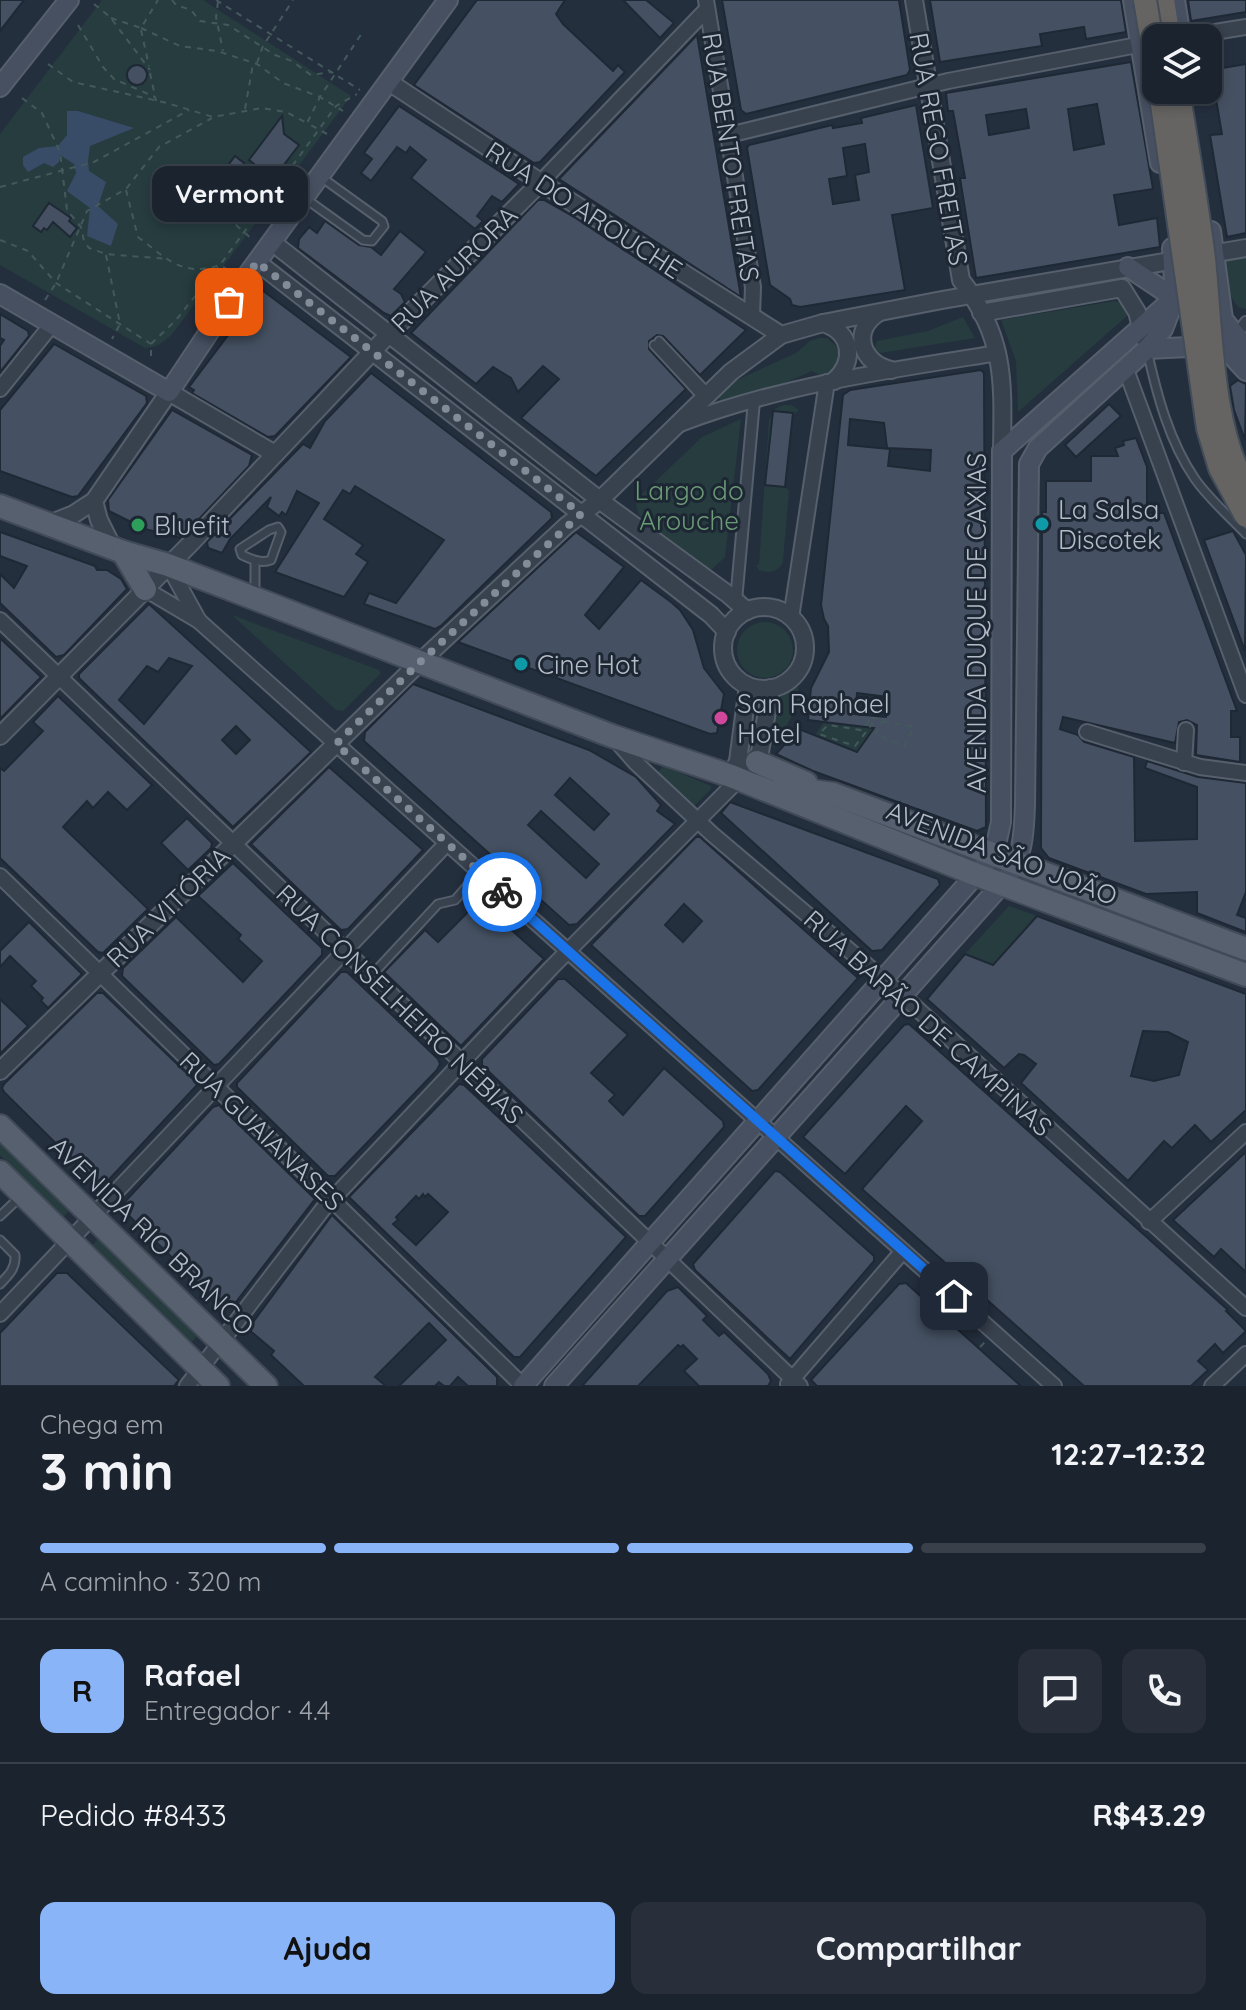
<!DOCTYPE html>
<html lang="pt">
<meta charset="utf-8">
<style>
:root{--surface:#1b232e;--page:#282f3a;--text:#f1f3f6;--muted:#a0a4aa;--line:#39404a;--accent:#8ab4f8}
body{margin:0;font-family:Quicksand,sans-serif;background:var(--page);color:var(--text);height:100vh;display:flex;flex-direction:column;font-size:30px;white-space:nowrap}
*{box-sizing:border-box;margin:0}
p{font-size:26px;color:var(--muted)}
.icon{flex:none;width:44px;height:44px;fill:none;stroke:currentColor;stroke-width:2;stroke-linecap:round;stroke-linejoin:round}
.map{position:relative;height:1386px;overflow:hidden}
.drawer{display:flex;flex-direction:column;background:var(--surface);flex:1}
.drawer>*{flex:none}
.fabs{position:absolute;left:1142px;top:24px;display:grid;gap:16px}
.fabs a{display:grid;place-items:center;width:80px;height:80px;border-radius:16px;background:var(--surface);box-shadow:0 4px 12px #0003,0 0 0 2px var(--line);font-size:40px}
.pin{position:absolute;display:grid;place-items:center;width:68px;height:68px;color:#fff;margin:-34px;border-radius:16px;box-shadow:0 4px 12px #0006}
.courier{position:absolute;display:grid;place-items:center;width:80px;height:80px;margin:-40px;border:6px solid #1a73e8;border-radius:50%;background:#fff;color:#222;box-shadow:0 2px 10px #0007}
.bubble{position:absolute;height:56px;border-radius:16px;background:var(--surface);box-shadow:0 4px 12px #0003,0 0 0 2px var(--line);font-size:26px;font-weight:800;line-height:56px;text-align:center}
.overview em{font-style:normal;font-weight:800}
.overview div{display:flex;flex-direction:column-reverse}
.overview{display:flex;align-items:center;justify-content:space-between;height:136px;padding:0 40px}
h1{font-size:52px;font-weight:800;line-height:60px}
.bar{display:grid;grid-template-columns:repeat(4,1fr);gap:12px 8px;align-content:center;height:96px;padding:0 40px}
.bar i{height:10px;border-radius:6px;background:var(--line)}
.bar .active{background:var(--accent)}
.bar p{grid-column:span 4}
.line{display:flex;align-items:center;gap:20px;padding:0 40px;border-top:2px solid var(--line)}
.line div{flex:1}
.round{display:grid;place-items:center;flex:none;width:84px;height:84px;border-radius:16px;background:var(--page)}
.button{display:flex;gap:16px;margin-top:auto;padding:16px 40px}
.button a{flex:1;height:92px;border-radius:16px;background:var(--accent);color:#111;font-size:32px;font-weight:800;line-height:92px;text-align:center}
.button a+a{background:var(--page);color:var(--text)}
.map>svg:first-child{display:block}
</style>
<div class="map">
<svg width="1246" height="1386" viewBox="0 0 1246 1386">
<rect width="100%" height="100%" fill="#242f3e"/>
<g fill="#263c3f">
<path d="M102 0H203L351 96 176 329C167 340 160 347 145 348L0 265V134Z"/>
<path d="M1246 258V309L1238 307 1232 298 1221 262Z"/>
<path d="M1115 301 1124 304 1128 315 1018 412 1016 361 1001 320Z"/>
<path d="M963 317 975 338 880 353 874 350 877 341 928 331Z"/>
<path d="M819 338H827L841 350 837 373 823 377 812 371 771 389 722 402 717 396 735 381 796 353 810 341Z"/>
<path d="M783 405H791L799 410 788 419 784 485 789 491 783 561C780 572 769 574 759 570L756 565H759L769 420 775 409Z"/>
<path d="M741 419 725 557 712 569H699L639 515 635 501 702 437Z"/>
<path d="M232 615 379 670 381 673 343 711 336 710Z"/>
<circle cx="765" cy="650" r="28"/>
<path d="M794 681 802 697 774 749V693Z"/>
<path d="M920 721 868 736 846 783 838 781 857 752 815 735 824 722Z"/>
<path d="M663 766 711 786V789L694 806 689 808 654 777Z"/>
<path d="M1009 906 1037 916 993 965 965 954Z"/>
<path d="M0 1143 69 1211 63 1217 0 1155Z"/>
<path d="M98 1239 197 1336 192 1342 93 1245Z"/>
</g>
<path fill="#394c67" d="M67 111H78L134 128 90 146 88 161 89 171 106 182 98 206 118 224 111 246 87 236 90 208 67 191 76 173 74 164 60 155 59 162 53 167 44 163 28 172 23 165V157L39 148 58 146 67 135Z"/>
<g fill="#455162" stroke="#1f2835" stroke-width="2" fill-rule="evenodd">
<path d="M0 0H24L0 31Z"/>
<path d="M477 0H565L556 14 563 24 613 71 618 65 625 72 540 162 534 163 414 85Z"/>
<path d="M623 0H646L674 23 660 38Z"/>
<path d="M722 0H899L910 70 907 75 746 114 741 110Z"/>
<path d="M930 0H1121L1126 32 1086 39 1084 27 1040 34 1042 46 940 62Z"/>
<path d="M1188 0H1246V12L1191 21Z"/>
<path d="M697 35 733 251 741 297 559 179Z"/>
<path d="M1131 62 1153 189 1114 195 1119 225 1157 218 1160 247 976 278 960 178H965L953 111H948L946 93ZM1097 104 1104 144 1074 150 1068 109ZM1026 109 1029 128 989 135 986 115Z"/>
<path d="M1246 64V233L1227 237 1210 135 1222 134 1211 70Z"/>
<circle cx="137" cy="75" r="10"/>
<path d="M916 105 933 208 892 215 905 290 800 307 792 305 790 299 770 285 747 148 749 145 832 125 833 128 862 123 861 118ZM865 144 869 172 855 175 859 200 833 204 829 179 847 176 843 148Z"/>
<path d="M399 106 519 184 502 202 492 196 477 216 483 221 475 229 411 178 426 160 410 147 406 153 397 147 371 181 361 173 372 159 364 153Z"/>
<path d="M282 116 284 134 299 145 273 179 249 160Z"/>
<path d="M235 156 244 163 231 185 224 184 211 210 213 193 209 192 214 176H220Z"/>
<path d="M538 200H544L574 217 746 330 700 375 663 336 657 335 649 341V349L686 389 596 476 521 418 559 379 543 366 518 392 511 378 493 367 476 384 411 333Z"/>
<path d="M49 203 71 218 69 221 77 228 70 237 53 222 47 230 44 228 41 232 33 226Z"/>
<path d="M325 221 359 245 371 247 381 255 400 231 426 252 394 289 401 294 405 302 391 316 384 313 298 248 299 239 309 227 317 233Z"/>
<path d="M262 290 351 357 275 436 268 437 192 393 194 390 189 387Z"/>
<path d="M0 314 28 331 29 336 0 372V346L4 340 0 338Z"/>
<path d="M54 344 146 396 147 403 78 496 72 497 0 471V410Z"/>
<path d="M981 370 984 373 986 827 977 831 813 771 776 754 799 729 857 752 874 728 808 720 811 688 829 652 828 626 824 619 821 605 843 395 850 390ZM850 419 884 423 887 448 931 450 930 471 888 466 890 449 848 445ZM857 693 889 697 886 717 855 714Z"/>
<path d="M371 373 551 512 552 518 442 625 435 629 364 604 369 593 396 603 444 540 355 486 350 494 343 490 324 519 363 545 356 554 368 562 344 597 275 572 319 503 297 491 286 515 282 512 279 516 267 507 271 497 230 539 222 553 208 548 207 542 303 444 310 448 325 421Z"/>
<path d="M1238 380 1246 384 1245 440 1234 410 1230 386Z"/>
<path d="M1109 404 1121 416 1076 457 1065 445Z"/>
<path d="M172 410 252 455 249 466 181 538 145 529 109 511 108 500Z"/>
<path d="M773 411 793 413 785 487 765 485Z"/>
<path d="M1136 438 1147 467V513H1164L1237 711H1231V737H1240V762L1196 755 1197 725 1187 720 1179 722 1175 743 1063 717 1060 729 1078 735 1084 742 1134 757 1135 841 1197 839V787L1145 768 1147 761 1198 777 1246 783V892L1237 915 1246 918V932L1197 913V892L1146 894 1049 858 1041 848 1042 512H1046V481H1091V456H1118L1115 448 1124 445 1123 441Z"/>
<path d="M1233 531 1246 555 1245 651 1204 540Z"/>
<path d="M0 532 95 566 97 570H107L121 579 127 589 64 655 56 657 0 603V574L14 588 27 566 0 556Z"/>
<path d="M576 532 624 567 585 615 599 629 641 580 671 602 680 610 693 630 704 668 724 694 717 733 710 734 458 642Z"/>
<path d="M149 604 311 752 233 827 79 678V674ZM169 658 192 666 144 724 119 700 147 666 158 672ZM236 726 250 740 236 754 222 740Z"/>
<path d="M0 638 41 677 0 719Z"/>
<path d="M413 684 589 750 636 777 661 805 657 811 675 824 577 924 569 925 364 741 365 732ZM570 778 609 814 594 830 555 795ZM541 811 599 864 586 878 528 825Z"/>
<path d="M58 696 152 785 127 810 108 792 93 808 87 801 63 827 148 909 103 953 98 952 0 858V768L4 771 43 731 33 722Z"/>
<path d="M329 767 423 850 348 929 341 930 251 844Z"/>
<path d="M730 802 938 879 940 885 882 950 872 951 721 813Z"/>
<path d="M187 818 212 843 211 848 188 870 161 843Z"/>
<path d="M696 837H700L858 978 758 1090 752 1091 591 945ZM684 904 702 921 683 942 665 925Z"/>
<path d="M233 863 322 948V955L219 1064 214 1065 122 976 123 968 176 917 243 982 262 961 238 939 241 935 198 896Z"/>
<path d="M479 901 544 959 461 1046 384 972 425 930 438 942Z"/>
<path d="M1037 916 1246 994V1110L1211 1142 1195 1125 1172 1148 1164 1141 1128 1181 1021 1083 1036 1064 1024 1055 1019 1054 1004 1068 927 999 965 954 993 965ZM1143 1031 1168 1032 1188 1042 1179 1075 1154 1081 1131 1076Z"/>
<path d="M29 922 82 974 48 1008 41 1001 43 998 31 986 36 981 10 956 0 967V951Z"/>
<path d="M341 972H347L438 1059 440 1064 437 1070 335 1176H328L237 1087V1083Z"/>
<path d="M558 979H565L628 1035 591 1073 615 1095 609 1101 623 1115 664 1068 723 1121 724 1127 645 1216H639L482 1065V1059Z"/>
<path d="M97 993H103L198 1084 101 1188 4 1092 2 1088 4 1084Z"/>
<path d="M0 999 28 1026 0 1054Z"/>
<path d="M909 1024 1228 1310 1226 1311 1246 1331 1223 1353 1215 1344 1198 1361 1208 1370 1191 1386H1084L862 1189 922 1121 906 1106 845 1174 803 1137 904 1025Z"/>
<path d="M459 1084 464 1085 626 1237 520 1357H514L349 1197ZM423 1194 425 1197 428 1194 448 1212 416 1245 393 1224 398 1220 396 1217 416 1196 419 1199Z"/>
<path d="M219 1105 315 1199 236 1302 220 1304 120 1207 213 1107Z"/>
<path d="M1246 1152V1272L1221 1249 1214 1257 1173 1220Z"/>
<path d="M775 1171 780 1172 874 1256V1261L790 1359 695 1270 693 1264Z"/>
<path d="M332 1215 497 1377V1386H468L458 1377 450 1386H444L439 1382 435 1386H399L446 1340 429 1323 375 1377 386 1386H304L271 1355 274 1351 248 1329Z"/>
<path d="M57 1273H67L179 1380 174 1386H0V1333Z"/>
<path d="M906 1283 994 1362 1021 1386H817L811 1380 899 1284Z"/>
<path d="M678 1287 707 1316 703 1320 719 1336 724 1332 768 1374 771 1381 768 1386H699L684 1371 697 1359 683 1345 681 1347 678 1345 638 1386H582L667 1291Z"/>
</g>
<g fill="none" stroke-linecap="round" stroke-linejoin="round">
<defs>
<g id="service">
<path d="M306 199 363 240 372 241 384 226 382 221 321 177"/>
<path d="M659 341 708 393"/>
<path d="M654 345 704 399"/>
<path d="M1147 350C1157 395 1169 441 1195 479 1209 499 1229 516 1246 534"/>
<path d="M278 527 281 532 271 560C261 564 251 559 242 555L240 549 269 530Z"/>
<path d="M255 596V561"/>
<path d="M371 976 438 904 455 900 479 872"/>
<path d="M0 1216 21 1196"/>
<path d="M0 1240 15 1255C16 1268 9 1275 0 1284"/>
</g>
<g id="pedestrian">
<path d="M1236 335 1246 322"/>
<path d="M736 601 754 401"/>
</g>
<g id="minor">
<path d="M706 0 753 287 752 315"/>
<path d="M1178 38 1246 27"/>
<path d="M729 135 948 81 1148 43"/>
<path d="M541 182 707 9"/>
<path d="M1125 367 1246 695"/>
<path d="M0 389 53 323"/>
<path d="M680 424C781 385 892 370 998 353"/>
<path d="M168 565 199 621"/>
<path d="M145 589 199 621 1054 1386"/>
<path d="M791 618 827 382"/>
<path d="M0 620 800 1386"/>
<path d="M1087 732 1200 767 1246 773"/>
<path d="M615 739 636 763 712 834 902 995 1246 1308"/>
<path d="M1184 763 1186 730"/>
<path d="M0 876 523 1386"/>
<path d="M1149 1222 1246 1132"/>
<path d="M0 1314 447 843"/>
<path d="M788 1384 903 1251"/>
<path d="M187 1386 323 1209 551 968 739 779"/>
<path d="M1212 1386 1246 1354"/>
</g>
<g id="tertiary">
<path d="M914 0 961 280C1006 338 1003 382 1002 451"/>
<path d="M389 82 554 191 781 335"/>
<path d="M272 242 606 505 729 595 747 611"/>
<path d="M257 262 711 615 727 632"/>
<path d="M878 313C851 331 861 363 891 370"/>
<path d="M981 313 1122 288 1137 312 1144 338"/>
<path d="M823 323C852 332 856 361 834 381"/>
<path d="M94 501 99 520 113 548"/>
<path d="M49 524 74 514 94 501 169 392 275 454"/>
<circle cx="764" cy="648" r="41"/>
<path d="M0 736 191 543 389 334 541 182"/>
<path d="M750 771 760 752 771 688"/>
<path d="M731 776 738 761 748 686"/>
<path d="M0 1071 420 662 566 526 600 500 731 372 781 335 823 323 942 300 1246 248"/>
</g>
<g id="secondary">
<path d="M1133 0 1160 163"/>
<path d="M1175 0 1181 38"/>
<path d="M0 87 69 0"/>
<path d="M1211 231 1223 319 1246 348"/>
<path d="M1128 267 1182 303"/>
<path d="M0 294 169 392 243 281 448 0"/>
<path d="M1208 330 1246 371"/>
<path d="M1147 349 1209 346"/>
<path d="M1002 451 1173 299"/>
<path d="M523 1386 994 854 1001 822 1002 451"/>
<path d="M554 1386 1002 884C1023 860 1024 836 1025 805L1029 464 1038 448 1147 349 1163 329 1175 298 1172 248"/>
</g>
<g id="primary">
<path d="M0 506 123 552 168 565 612 736 731 776 977 875 1246 975"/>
<path d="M123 552 145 589"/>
<path d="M757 762 806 783"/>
<path d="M784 787 833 794 1246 949"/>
<path d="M0 1126 266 1386"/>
<path d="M0 1172 218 1386"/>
</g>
<path id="trunk" d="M1163 0 1169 38"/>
</defs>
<use href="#service" stroke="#565f6c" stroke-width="11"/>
<use href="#pedestrian" stroke="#565f6c" stroke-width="14"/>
<use href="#minor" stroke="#565f6c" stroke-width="18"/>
<use href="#tertiary" stroke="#565f6c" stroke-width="20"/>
<use href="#secondary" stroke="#565f6c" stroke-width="22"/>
<use href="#primary" stroke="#414a57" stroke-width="26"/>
<use href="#trunk" stroke="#434c59" stroke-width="26"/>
<g stroke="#44595c" stroke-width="2" stroke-dasharray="6 6" stroke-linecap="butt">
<path d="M172 0 176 5 191 10 200 21 228 25 275 55 292 61 311 75 331 72"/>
<path d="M216 0 360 90"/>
<path d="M218 2 216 17 223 51"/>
<path d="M94 4 110 17 150 70"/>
<path d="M111 18 141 28 158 0"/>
<path d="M78 25 103 67 114 79 155 97"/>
<path d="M141 28 180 46 217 51 257 64 283 83 320 97 343 111"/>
<path d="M141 30 149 66"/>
<path d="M257 63 263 46 293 0"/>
<path d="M48 64 73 82 167 103 213 117 262 108 286 112 307 123"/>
<path d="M150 73 156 101"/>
<path d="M22 98 42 113 60 152 67 210 81 227 84 241 89 248 106 254 168 259"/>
<path d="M245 109 253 64"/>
<path d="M327 134 307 123 320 97 364 30"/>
<path d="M0 187 94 162 189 110"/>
<path d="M192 188 218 199 229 219 252 239"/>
<path d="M126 190 138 237C166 258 183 278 220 265L230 271"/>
<path d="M0 240 28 251 56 283 151 344"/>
<path d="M106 255 120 324 112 339"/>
<path d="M45 300 56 283 87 211 126 189 159 147 212 118"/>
<path d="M151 356V344L176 320 220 265 336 106 357 94"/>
<path d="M871 718H877L855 746 819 734 828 725 861 730Z"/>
<path d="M883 721 914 727 904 746 875 734Z"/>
<path d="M980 1347 985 1342"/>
</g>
<use href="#service" stroke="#38414e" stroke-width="7"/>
<use href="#pedestrian" stroke="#38414e" stroke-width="10"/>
<use href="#minor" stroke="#38414e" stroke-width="14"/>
<use href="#tertiary" stroke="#38414e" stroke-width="16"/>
<use href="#secondary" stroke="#465061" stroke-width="18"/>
<use href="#primary" stroke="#56606e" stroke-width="22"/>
<use href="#trunk" stroke="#656462" stroke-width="22"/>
<defs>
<g id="trunk-bridge">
<path d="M1145 0 1156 66"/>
<path d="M1160 90 1208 428 1220 468 1246 516"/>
<path d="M1178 90C1187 146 1197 203 1204 259 1211 324 1211 432 1246 486"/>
</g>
</defs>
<use href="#trunk-bridge" stroke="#434c59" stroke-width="26" stroke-linecap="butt"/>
<use href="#trunk-bridge" stroke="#656462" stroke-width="22"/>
</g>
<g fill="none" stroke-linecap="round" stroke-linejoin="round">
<path stroke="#828b98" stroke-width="8" stroke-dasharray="0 14.4" d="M229 302 257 262 581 514 420 662 336 744 502 892"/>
<path stroke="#1a73e8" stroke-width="10" d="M502 892 954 1296"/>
</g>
<g fill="#0f9aa8" stroke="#1d2633" stroke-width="3">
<circle cx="1042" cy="524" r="8"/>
<circle cx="521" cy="664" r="8"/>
</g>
<circle fill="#2e9e5b" stroke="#1d2633" stroke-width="3" cx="138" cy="525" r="8"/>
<circle fill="#d1479c" stroke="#1d2633" stroke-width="3" cx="721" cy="718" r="8"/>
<g text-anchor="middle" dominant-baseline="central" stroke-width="6" stroke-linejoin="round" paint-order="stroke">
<g font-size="26" fill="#b4bcc9" stroke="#1d2633">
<text transform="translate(939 149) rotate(80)">RUA REGO FREITAS</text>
<text transform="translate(731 157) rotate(81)">RUA BENTO FREITAS</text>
<text transform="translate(584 210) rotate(33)">RUA DO AROUCHE</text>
<text transform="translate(454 269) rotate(-45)">RUA AURORA</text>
<text transform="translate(976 623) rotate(-90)">AVENIDA DUQUE DE CAXIAS</text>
<text transform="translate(1002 853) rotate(21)">AVENIDA SÃO JOÃO</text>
<text transform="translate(168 907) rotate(-44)">RUA VITÓRIA</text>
<text transform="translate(400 1004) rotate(44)">RUA CONSELHEIRO NÉBIAS</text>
<text transform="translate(928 1023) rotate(42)">RUA BARÃO DE CAMPINAS</text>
<text transform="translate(262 1131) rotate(44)">RUA GUAIANASES</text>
<text transform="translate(152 1236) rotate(44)">AVENIDA RIO BRANCO</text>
</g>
<g font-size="26" fill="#6b9a76" stroke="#1d2633">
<text x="689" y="490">Largo do<tspan x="689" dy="30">Arouche</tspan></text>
</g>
<g font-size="26" fill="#b4bcc9" stroke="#1d2633" text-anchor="start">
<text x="1058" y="509">La Salsa<tspan x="1058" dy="30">Discotek</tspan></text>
<text x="154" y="525">Bluefit</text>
<text x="537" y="664">Cine Hot</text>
<text x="737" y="703">San Raphael<tspan x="737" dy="30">Hotel</tspan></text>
</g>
</g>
</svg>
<div class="fabs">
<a><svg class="icon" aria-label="layers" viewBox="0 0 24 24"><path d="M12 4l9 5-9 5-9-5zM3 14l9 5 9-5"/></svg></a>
</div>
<div class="pin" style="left:229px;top:302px;background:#ea580c"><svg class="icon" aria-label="bag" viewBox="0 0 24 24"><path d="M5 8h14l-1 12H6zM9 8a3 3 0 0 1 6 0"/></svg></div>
<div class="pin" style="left:954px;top:1296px;background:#1f2937"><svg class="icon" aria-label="home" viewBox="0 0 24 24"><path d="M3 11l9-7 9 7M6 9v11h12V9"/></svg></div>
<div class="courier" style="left:502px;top:892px"><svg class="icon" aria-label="bike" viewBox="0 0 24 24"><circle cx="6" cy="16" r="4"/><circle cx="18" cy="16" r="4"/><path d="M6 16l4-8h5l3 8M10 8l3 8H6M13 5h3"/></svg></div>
<div class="bubble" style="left:152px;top:166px;width:156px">Vermont</div>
</div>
<section class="drawer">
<div class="overview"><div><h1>3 min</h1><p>Chega em</p></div><em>12:27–12:32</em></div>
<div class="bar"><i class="active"></i><i class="active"></i><i class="active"></i><i></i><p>A caminho · 320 m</p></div>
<div class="line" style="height:144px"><b class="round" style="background:var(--accent);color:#111">R</b><div><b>Rafael</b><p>Entregador · 4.4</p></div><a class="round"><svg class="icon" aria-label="chat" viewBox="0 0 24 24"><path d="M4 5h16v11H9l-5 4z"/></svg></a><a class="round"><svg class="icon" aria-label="phone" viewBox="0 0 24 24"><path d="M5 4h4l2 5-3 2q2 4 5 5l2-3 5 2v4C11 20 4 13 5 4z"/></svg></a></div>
<div class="line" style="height:104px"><div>Pedido #8433</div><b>R$43.29</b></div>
<div class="button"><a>Ajuda</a><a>Compartilhar</a></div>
</section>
